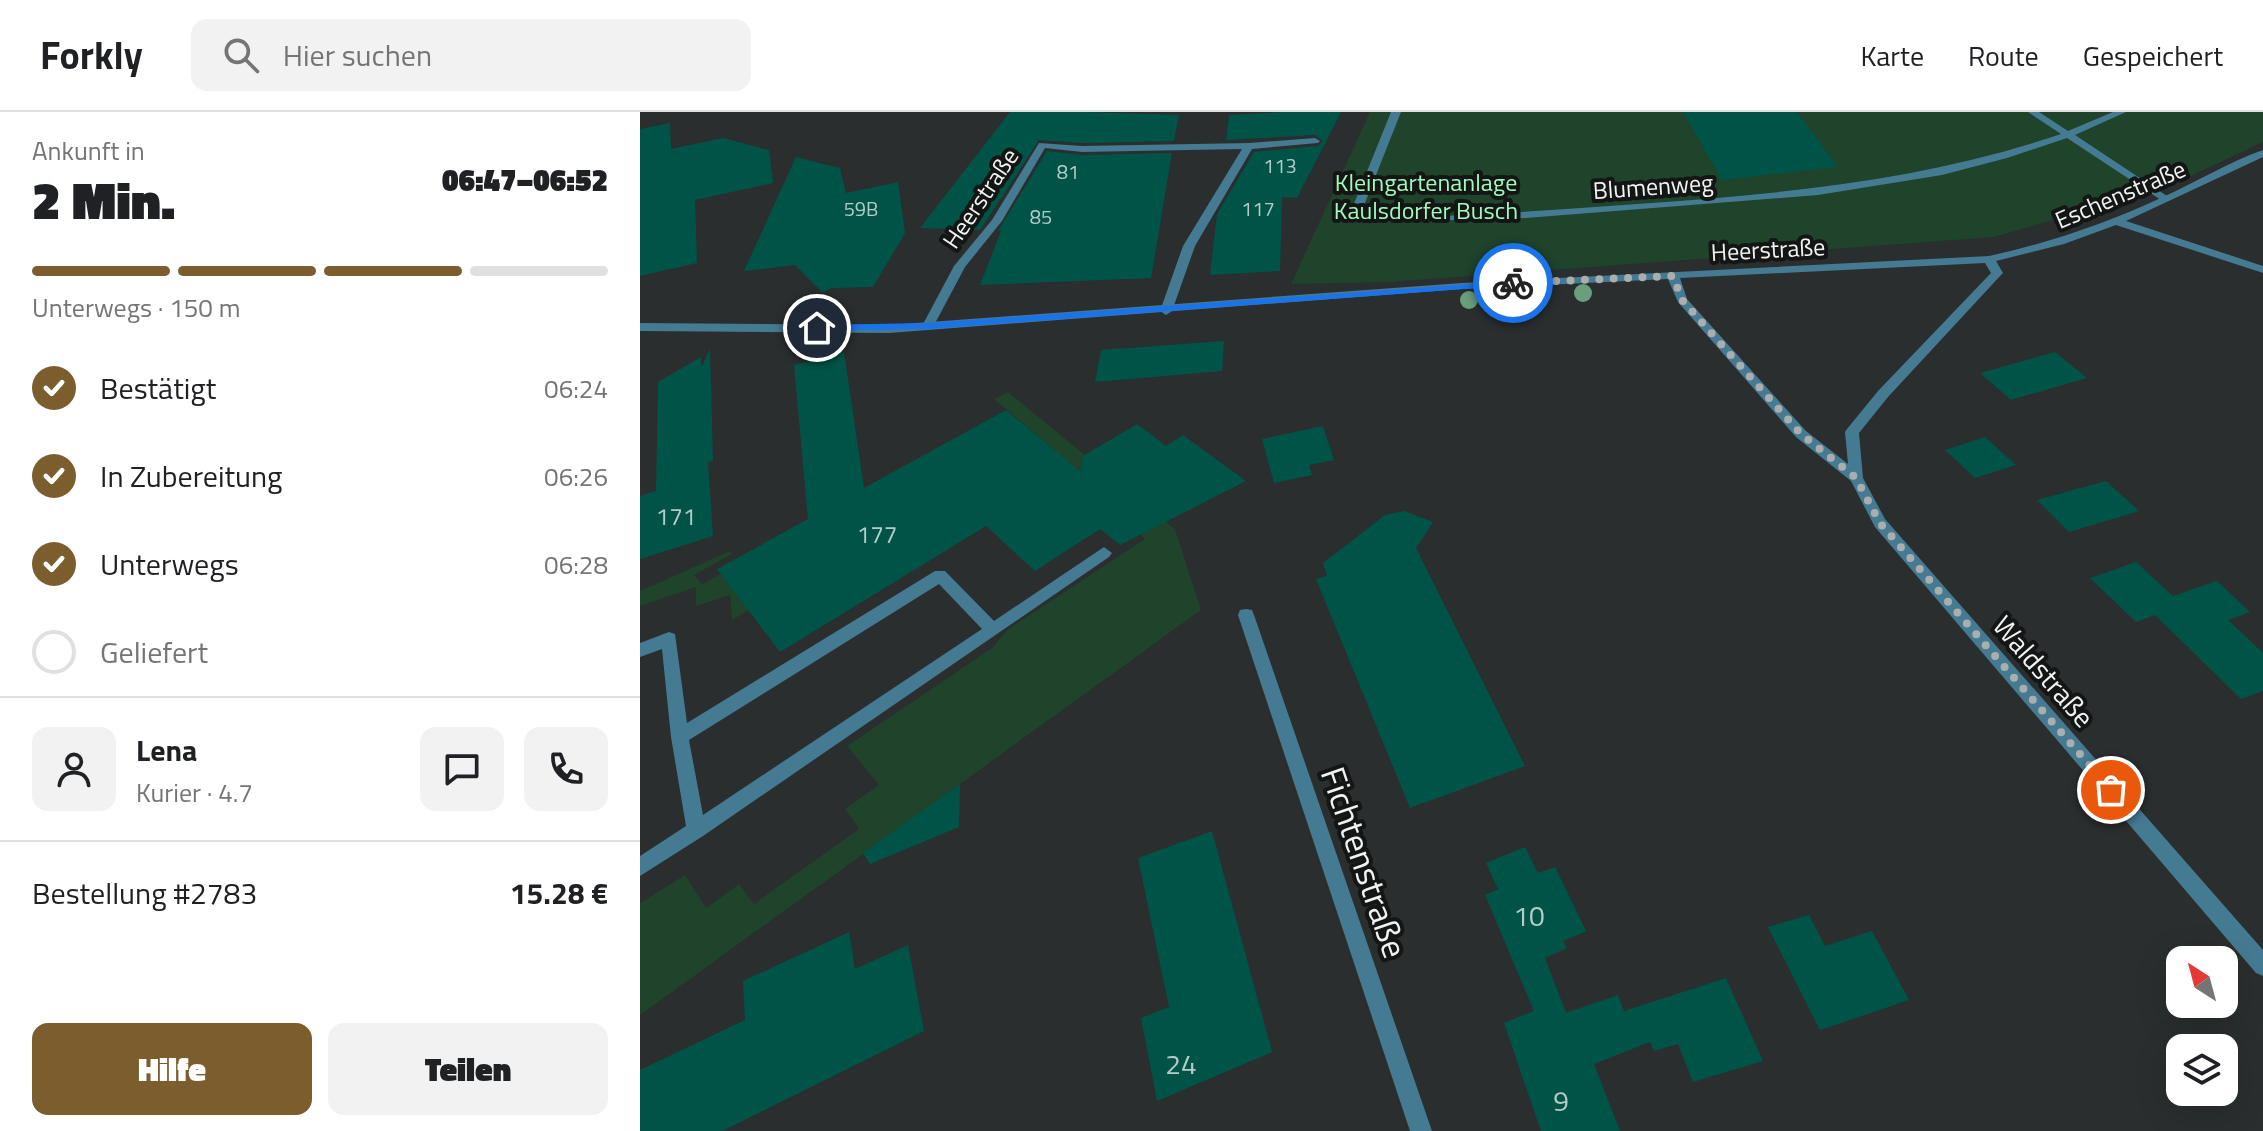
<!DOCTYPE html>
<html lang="de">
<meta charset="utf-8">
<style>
:root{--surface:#fff;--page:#f2f2f2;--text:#202124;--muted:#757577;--line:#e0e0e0;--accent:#7c5e2e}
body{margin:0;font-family:"Titillium Web",sans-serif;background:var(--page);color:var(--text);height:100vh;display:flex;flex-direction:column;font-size:30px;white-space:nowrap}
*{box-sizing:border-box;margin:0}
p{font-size:26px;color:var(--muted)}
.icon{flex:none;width:44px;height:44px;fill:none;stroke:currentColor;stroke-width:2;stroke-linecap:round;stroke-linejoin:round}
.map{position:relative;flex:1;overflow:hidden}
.sheet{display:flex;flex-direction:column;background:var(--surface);width:640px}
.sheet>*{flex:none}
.needle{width:52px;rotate:324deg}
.controls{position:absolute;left:1526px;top:834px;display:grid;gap:16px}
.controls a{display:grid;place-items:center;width:72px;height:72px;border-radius:16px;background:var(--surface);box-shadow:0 8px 32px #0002;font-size:40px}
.pin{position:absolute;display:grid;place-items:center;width:68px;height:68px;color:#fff;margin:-34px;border:4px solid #fff;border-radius:50%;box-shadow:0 2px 8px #0007}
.courier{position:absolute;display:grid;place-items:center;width:80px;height:80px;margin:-40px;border:6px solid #1a73e8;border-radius:50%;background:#fff;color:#222;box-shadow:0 2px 10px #0007}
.head em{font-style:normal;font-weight:800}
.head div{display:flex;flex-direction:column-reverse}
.head{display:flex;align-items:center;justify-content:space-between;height:136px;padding:0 32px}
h1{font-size:52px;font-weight:800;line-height:60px}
.bar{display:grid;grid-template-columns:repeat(4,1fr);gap:12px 8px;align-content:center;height:96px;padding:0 32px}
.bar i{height:10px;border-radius:6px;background:var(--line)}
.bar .selected{background:var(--accent)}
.bar p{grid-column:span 4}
.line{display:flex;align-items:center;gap:20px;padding:0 32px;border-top:2px solid var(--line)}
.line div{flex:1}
.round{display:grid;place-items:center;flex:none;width:84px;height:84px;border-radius:16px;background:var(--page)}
ol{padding:0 32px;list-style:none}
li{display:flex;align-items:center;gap:24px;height:88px}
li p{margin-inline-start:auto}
li .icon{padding:8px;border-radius:50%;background:var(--accent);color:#fff;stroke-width:4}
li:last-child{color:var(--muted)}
li i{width:44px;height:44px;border:4px solid var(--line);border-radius:50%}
.action{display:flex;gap:16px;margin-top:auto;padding:16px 32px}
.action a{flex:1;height:92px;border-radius:16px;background:var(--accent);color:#fff;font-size:32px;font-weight:800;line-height:92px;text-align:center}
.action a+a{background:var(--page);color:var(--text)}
header{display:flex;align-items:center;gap:48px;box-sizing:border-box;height:112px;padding:0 40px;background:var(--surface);border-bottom:2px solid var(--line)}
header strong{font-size:38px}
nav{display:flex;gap:44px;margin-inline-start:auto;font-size:28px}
.search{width:560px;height:72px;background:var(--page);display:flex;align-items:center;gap:20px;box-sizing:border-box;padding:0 28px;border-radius:16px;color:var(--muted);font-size:30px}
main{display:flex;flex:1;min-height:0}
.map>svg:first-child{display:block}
</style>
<header>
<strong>Forkly</strong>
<div class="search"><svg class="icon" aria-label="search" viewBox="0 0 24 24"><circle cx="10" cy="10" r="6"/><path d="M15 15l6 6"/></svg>Hier suchen</div>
<nav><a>Karte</a><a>Route</a><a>Gespeichert</a></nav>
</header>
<main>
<section class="sheet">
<div class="head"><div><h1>2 Min.</h1><p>Ankunft in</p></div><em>06:47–06:52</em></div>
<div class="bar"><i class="selected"></i><i class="selected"></i><i class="selected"></i><i></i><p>Unterwegs · 150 m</p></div>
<ol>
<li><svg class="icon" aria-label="check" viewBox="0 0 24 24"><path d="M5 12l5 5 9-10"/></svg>Bestätigt<p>06:24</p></li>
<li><svg class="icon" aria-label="check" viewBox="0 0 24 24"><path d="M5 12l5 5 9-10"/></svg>In Zubereitung<p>06:26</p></li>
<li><svg class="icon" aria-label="check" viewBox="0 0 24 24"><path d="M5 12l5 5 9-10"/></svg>Unterwegs<p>06:28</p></li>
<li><i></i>Geliefert</li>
</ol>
<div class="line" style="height:144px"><a class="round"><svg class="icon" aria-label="person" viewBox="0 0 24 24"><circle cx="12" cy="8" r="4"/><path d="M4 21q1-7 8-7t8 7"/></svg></a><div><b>Lena</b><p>Kurier · 4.7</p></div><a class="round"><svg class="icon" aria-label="chat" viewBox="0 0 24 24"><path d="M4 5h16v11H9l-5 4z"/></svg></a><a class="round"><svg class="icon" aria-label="phone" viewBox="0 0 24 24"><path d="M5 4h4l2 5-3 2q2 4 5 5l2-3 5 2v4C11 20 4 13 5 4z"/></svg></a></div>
<div class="line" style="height:104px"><div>Bestellung #2783</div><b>15.28 €</b></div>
<div class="action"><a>Hilfe</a><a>Teilen</a></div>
</section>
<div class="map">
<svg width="1623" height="1019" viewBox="0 0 1623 1019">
<rect width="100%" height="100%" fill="#2a2e2e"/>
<g fill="#1f432b">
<path d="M730 0H1623V30L1525 76 1354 125 750 170 651 172Z"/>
<path d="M368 280 535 417 561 498 0 903V791L45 763 66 796 99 772 114 792 219 717 205 697 239 673 207 634 352 536 367 518 505 427 416 351 424 346 354 287Z"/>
<path d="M90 439 92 442 54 463 62 472 81 462 109 498 92 508 90 483 56 494V475L0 494V479Z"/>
</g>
<g fill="#005447">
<path d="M370 0H445L539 3 534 29 442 31 399 28 340 118 280 116Z"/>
<path d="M644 0H701L657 86 642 85 640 159 570 163 577 102 614 40 678 34 683 29 675 23 586 28 589 3Z"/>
<path d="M1043 0H1157L1198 55 1082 68Z"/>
<path d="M30 11 31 37 83 26 129 38 133 71 55 88 57 151 0 164V17Z"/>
<path d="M407 39 442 43 532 41 511 166 340 173 361 119H358Z"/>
<path d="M156 45 200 56 206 81 258 70 265 121 233 175 192 176 182 180 155 153 104 159Z"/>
<path d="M584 229 582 259 455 270 461 238Z"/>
<path d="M70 237 73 349 68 350 73 424 0 447V384L16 379 18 270 61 245V256Z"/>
<path d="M204 240 224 376 366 298 441 360 443 344 497 312 526 334 543 323 606 369 480 433 460 417 395 459 346 414 140 540 77 457 168 407 154 253Z"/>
<path d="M1415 240 1447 266 1371 288 1340 261Z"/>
<path d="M683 314 694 348 669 353 672 363 634 371 622 327Z"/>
<path d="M1345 325 1376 353 1335 366 1305 338Z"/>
<path d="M1466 369 1499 399 1429 420 1397 388Z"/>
<path d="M764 399 793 410 776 436 885 654 770 696 676 467 687 464 683 451 745 403Z"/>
<path d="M1496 450 1533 484 1577 469 1610 500 1588 508 1623 541V579L1601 587 1515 503 1496 510 1450 466Z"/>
<path d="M320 672 319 715 230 752 223 741Z"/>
<path d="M572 719 632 940 517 989 501 906 529 895 498 746Z"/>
<path d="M885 735 898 761 915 755 946 819 923 829 927 836 905 846 926 901 978 883 984 899 1086 866 1123 949 1053 970 1038 932 1014 939 1010 930 954 952 980 1019H901L864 911 894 899 845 783 858 777 846 751Z"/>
<path d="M1169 803 1185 834 1232 819 1269 888 1180 918 1128 815Z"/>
<path d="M209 820 215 857 268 833 284 919 82 1019H0V958L105 908 103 869Z"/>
</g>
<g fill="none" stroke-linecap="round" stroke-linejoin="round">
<g fill="#457a93" fill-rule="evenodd">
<path d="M751 0H761L719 106C812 105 905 99 997 92 1141 82 1283 69 1421 22L1388 0H1399L1428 19 1473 0H1486L1435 23 1530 86 1521 88 1427 26 1367 46 1302 63 1178 83 886 106 708 111 707 109Z"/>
<path d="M675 26 680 29 678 31 612 37 555 134 532 199 526 203 520 199 543 134 602 37 442 40 405 36 362 109 325 155 292 217 288 218 282 214 314 154 352 108 399 31 442 34 609 31Z"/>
<path d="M464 435 472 441 469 445 63 724 0 764V744L46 714 31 625 22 537 0 545V531L29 520 35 522 47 611 295 459H305L354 509ZM299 472 342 517 63 703 49 628Z"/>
</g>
<g fill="#457a93" fill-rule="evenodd">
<path d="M1623 38V45L1486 109 1623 154V161L1476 113 1424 132 1356 149 1363 161 1361 163 1248 285 1219 321 1223 366 1245 407 1623 838V864L1616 861 1235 415 1211 369 1156 325 1038 190 1028 167 822 177 249 221 0 219V211L249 213 822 171 1349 144C1409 131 1467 111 1523 85 1556 70 1589 50 1623 38ZM1345 151 1351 161 1238 279 1207 317 1205 320 1208 352 1166 319 1047 187 1040 166Z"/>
<path d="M606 497 612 498 614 503 792 1019H770L598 503 600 498Z"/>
</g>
</g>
<g fill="#6b9e7c">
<circle cx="943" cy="181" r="9"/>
<circle cx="889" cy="183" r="9"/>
<circle cx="829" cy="188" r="9"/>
</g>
<path fill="#1a73e8" d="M873 169 877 173 288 217 177 219 172 216 177 213 288 211Z"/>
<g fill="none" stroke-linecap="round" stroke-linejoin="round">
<path stroke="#abaeae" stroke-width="8" stroke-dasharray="0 14.4" d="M873 171 1033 164 1042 188 1161 322 1216 366 1240 411 1471 678"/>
</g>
<g text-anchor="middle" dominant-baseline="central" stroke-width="8" stroke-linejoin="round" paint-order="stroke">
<g font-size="20" fill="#b5cbc8">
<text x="640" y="53">113</text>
<text x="428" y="59">81</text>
<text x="221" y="96">59B</text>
<text x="618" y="96">117</text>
<text x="401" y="104">85</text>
</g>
<g font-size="24" fill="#a1fabc" stroke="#141616">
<text x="786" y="70">Kleingartenanlage<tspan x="786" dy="28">Kaulsdorfer Busch</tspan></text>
</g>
<g font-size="24" fill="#f1f3f3" stroke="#141616">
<text transform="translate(1013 74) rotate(-4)">Blumenweg</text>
<text transform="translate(1480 82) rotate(-23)">Eschenstraße</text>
<text transform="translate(340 86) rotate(-56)">Heerstraße</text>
<text transform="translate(1128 137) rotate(-3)">Heerstraße</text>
</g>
<g font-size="24" fill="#b5cbc8">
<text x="36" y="404">171</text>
<text x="237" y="422">177</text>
</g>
<g font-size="28" fill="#f1f3f3" stroke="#141616">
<text transform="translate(1404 559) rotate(49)">Waldstraße</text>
</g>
<g font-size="28" fill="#b5cbc8">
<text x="889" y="803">10</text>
<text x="541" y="951">24</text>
<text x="921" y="988">9</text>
</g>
<g font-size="34" fill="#f1f3f3" stroke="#141616">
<text transform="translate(725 750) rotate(71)">Fichtenstraße</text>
</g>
</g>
</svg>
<div class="controls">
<a><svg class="needle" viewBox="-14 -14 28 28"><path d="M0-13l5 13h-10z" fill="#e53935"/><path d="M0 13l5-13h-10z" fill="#757577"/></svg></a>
<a><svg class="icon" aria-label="layers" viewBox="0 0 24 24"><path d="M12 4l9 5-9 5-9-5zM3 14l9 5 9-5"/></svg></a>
</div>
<div class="pin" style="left:1471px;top:678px;background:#ea580c"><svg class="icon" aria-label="bag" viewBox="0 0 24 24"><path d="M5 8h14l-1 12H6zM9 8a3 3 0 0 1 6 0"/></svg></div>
<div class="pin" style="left:177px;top:216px;background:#1f2937"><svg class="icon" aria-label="home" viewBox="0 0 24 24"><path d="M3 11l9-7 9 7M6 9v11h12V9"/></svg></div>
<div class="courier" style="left:873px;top:171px"><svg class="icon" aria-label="bike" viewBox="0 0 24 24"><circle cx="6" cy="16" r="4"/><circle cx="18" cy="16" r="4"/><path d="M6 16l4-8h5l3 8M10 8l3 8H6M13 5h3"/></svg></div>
</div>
</main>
